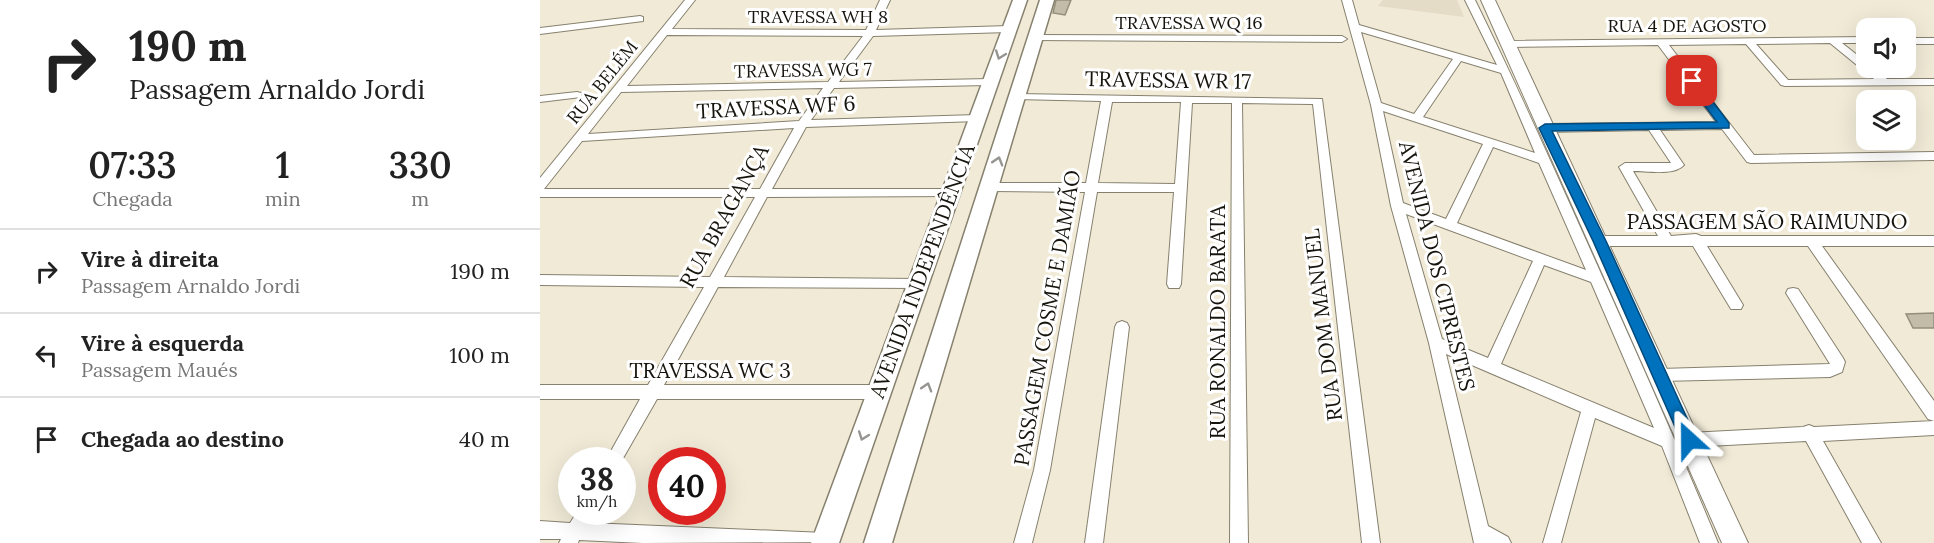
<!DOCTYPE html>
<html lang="pt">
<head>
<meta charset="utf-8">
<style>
  :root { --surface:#fff; --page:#f6f6f6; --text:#222; --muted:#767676; --line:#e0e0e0 }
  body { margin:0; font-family:Lora,serif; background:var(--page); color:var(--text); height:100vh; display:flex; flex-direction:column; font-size:22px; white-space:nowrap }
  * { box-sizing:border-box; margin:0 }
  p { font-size:20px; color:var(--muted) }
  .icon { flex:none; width:33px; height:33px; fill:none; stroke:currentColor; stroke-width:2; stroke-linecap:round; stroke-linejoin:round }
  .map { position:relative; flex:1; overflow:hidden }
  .panel { display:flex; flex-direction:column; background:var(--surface); width:540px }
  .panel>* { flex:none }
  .banner { background:#fff; color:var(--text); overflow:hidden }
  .fabs { position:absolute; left:1316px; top:18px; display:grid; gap:12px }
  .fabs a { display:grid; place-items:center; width:60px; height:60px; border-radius:12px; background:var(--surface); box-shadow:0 6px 24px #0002; font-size:30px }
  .speed { position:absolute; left:18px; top:447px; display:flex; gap:12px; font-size:30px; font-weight:700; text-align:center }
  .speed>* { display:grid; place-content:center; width:78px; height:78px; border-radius:50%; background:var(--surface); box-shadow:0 6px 24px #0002; line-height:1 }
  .speed small { font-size:15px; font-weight:400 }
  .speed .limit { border:9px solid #d22; background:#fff; color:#111 }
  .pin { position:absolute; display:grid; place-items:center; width:51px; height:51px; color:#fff; margin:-26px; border-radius:12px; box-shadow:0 3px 9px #0006 }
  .me { position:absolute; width:66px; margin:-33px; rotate:336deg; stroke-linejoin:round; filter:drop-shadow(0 0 4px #0008) }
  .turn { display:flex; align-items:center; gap:21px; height:126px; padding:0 30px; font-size:27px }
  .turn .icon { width:78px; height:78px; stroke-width:2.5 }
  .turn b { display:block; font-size:42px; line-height:51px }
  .eta { display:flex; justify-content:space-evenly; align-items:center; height:102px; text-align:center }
  .eta b { font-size:36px; font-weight:600; line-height:42px }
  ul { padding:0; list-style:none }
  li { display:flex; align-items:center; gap:18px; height:84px; padding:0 30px; border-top:2px solid var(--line) }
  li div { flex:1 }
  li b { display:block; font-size:22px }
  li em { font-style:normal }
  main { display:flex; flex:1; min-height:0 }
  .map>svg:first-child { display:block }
  .education { fill:#e5dcc7 }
  .building { fill:#c2bca9; stroke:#948e7c; stroke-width:1.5 }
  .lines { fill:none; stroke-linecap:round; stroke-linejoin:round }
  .street-casing { stroke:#86806e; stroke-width:2 }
  .secondary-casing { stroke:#86806e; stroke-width:2 }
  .primary-casing { stroke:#86806e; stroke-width:3 }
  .street { fill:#fff; fill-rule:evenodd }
  .secondary { fill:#fff; fill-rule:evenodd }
  .primary { fill:#fff; fill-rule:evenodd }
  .oneway { stroke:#969592 }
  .route { fill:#0071bc; stroke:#00497a; stroke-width:1.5 }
  .labels { text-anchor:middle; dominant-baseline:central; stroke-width:6; stroke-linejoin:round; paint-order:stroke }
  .far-street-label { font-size:18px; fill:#16140d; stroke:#fff }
  .street-label { font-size:21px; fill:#16140d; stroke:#fff }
</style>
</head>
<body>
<main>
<section class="panel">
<div class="banner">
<div class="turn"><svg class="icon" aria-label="right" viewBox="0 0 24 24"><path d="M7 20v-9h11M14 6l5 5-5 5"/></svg><div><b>190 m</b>Passagem Arnaldo Jordi</div></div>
</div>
<div class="eta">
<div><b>07:33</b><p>Chegada</p></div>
<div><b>1</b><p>min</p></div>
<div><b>330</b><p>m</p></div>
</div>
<ul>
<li><svg class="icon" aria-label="right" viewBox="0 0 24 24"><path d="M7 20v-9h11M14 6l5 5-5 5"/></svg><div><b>Vire à direita</b><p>Passagem Arnaldo Jordi</p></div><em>190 m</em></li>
<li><svg class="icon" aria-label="left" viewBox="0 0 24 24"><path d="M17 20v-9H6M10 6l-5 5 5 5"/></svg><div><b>Vire à esquerda</b><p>Passagem Maués</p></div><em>100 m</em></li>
<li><svg class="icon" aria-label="arrive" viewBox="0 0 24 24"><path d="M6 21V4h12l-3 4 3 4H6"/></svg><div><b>Chegada ao destino</b></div><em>40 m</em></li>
</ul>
</section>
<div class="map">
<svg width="1394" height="543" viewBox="0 0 1394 543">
  <rect width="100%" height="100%" fill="#f1ead7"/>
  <path class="education" d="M843,0H917L924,17L838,6Z"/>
  <g class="building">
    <path d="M516,0H531L525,15L513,13Z"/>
    <path d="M1394,313V328H1373L1366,314Z"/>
  </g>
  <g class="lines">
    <g class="street-casing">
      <g id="street">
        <path d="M145,0H155L132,29L326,30L340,0H350L336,30L469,26L474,29L469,32L333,36L299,82L450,79L455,82L450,85L294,88L271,120L437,115L443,118L437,121L266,127L232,189H411L417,193L415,196L227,197L184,277L377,279L382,280L384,284L382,288L178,287L124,385H340L345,387L348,392L345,397L340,399H117L82,460H66L100,399H0V385H108L164,287L0,285V275L170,277L215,197H0V178ZM127,35L323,36L288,82L87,86ZM283,88L259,121L48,134L81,92ZM254,128L220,189H4L42,141Z"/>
        <path d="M802,0H812L819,25L957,65L925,0H935C975,81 1012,164 1049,247C1093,345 1137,443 1178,543H1160L1122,446L1055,418L1021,543H1003L1041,412L906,354L948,526L968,537L971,543H934L889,343L851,206L831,105ZM821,32L913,59L874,114L841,103ZM921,61L961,73L995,153L883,117ZM843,111L943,144L906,219L863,203ZM953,147L999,163L1046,270L917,223ZM866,214L993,261L948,358L902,339ZM1004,265L1051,282L1114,428L961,364Z"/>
        <path d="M100,16L103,17V21L0,34V28Z"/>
        <path d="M496,35L802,36L807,39L802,42L493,40L491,38Z"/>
        <path d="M1326,37V43H1302L1326,62V68H1332L1347,79H1394V85L1245,86L1241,85L1206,44L1129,45L1214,155L1394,152V160L1211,163L1207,162L1182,129L1120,130L1144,165C1134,176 1107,171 1093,171L1131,236L1156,234L1161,236H1394V246H1282L1394,401V435L1283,441L1341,543H1322L1266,441L1149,447L1143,445L1141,440L1143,435L1149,433L1263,427L1269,425L1274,427L1394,421L1388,419L1268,246H1167L1203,305L1201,309H1191L1153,246H1059L1052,241L1059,236H1118L1079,167L1085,163H1131L1109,130L1005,132L999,128L1005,124L1176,122L1118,45L968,47L963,44L968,41ZM1290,43L1334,79L1248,80L1216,44Z"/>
        <rect x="1365" y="38" width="29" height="6"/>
        <path d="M37,92L41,93V97L0,102V96Z"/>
        <path d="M477,94L782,99L840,543H822L773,104L702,103L708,543H690L692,103H652L641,284L639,288H629L627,284L634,192H557L510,470L492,543H474L494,470L545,192L450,191L444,187L450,183H546L561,101L473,99V95ZM572,102H641L635,184L558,183Z"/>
        <path d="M1253,288L1258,289L1303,358L1305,362L1302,372L1290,377L1120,381L1115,380L1112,375L1115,370L1120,369L1290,364L1246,293L1248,289Z"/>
        <path d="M582,321L587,323L589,327L563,543H545L575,327L577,323Z"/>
        <path d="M37,512H54L49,523L285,533L291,536L294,542L103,543L39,540L38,543H19L21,539H0V521L30,523Z"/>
      </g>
    </g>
    <g class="secondary-casing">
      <path id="secondary" d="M941,0H955L1208,543H1182Z"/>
    </g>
    <g class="primary-casing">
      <g id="primary">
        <path d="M473,0H487L299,543H271Z"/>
        <path d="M500,0H514L352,543H324Z"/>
      </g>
    </g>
    <use href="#street" class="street"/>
    <use href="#secondary" class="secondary"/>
    <use href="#primary" class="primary"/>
  </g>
  <defs><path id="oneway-chevron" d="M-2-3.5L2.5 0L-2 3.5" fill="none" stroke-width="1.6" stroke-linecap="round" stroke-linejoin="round" transform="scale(1.5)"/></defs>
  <g class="oneway">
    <use href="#oneway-chevron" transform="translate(460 55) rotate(110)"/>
    <use href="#oneway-chevron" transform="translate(458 161) rotate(-73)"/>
    <use href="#oneway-chevron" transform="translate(387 387) rotate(-73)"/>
    <use href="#oneway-chevron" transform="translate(323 436) rotate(110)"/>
  </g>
  <path class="route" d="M1152,77L1155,78L1189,123V128L1012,131L1066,241L1157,440L1155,445L1149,447L1143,445L1053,241L999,128L1005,124L1177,122L1146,81Z"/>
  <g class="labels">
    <g class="far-street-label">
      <text x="278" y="16">TRAVESSA WH 8</text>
      <text x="649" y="22">TRAVESSA WQ 16</text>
      <text x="1147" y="25">RUA 4 DE AGOSTO</text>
      <text transform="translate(263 70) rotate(-1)">TRAVESSA WG 7</text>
      <text transform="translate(62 82) rotate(-51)">RUA BELÉM</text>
    </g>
    <g class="street-label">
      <text transform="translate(628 80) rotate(1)">TRAVESSA WR 17</text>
      <text transform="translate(236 107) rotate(-3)">TRAVESSA WF 6</text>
      <text transform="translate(184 216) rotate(-61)">RUA BRAGANÇA</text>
      <text x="1227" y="221">PASSAGEM SÃO RAIMUNDO</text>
      <text transform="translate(897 266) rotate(76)">AVENIDA DOS CIPRESTES</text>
      <text transform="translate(382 271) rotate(-70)">AVENIDA INDEPENDÊNCIA</text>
      <text transform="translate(507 318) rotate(-80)">PASSAGEM COSME E DAMIÃO</text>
      <text transform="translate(677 322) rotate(-90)">RUA RONALDO BARATA</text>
      <text transform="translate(783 325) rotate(-97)">RUA DOM MANUEL</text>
      <text x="170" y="370">TRAVESSA WC 3</text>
    </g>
  </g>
</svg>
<div class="fabs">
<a><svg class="icon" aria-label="sound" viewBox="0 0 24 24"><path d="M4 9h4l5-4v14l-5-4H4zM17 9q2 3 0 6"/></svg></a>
<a><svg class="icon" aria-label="layers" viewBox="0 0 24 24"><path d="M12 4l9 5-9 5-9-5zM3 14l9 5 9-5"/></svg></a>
</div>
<div class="speed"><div>38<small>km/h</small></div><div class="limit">40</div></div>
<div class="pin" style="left:1152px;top:81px;background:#d93025"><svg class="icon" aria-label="arrive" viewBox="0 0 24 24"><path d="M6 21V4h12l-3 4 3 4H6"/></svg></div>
<svg class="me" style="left:1149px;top:440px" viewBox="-20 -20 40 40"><path d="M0-17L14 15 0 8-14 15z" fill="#0071bc" stroke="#fff" stroke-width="4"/></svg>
</div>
</main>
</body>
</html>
